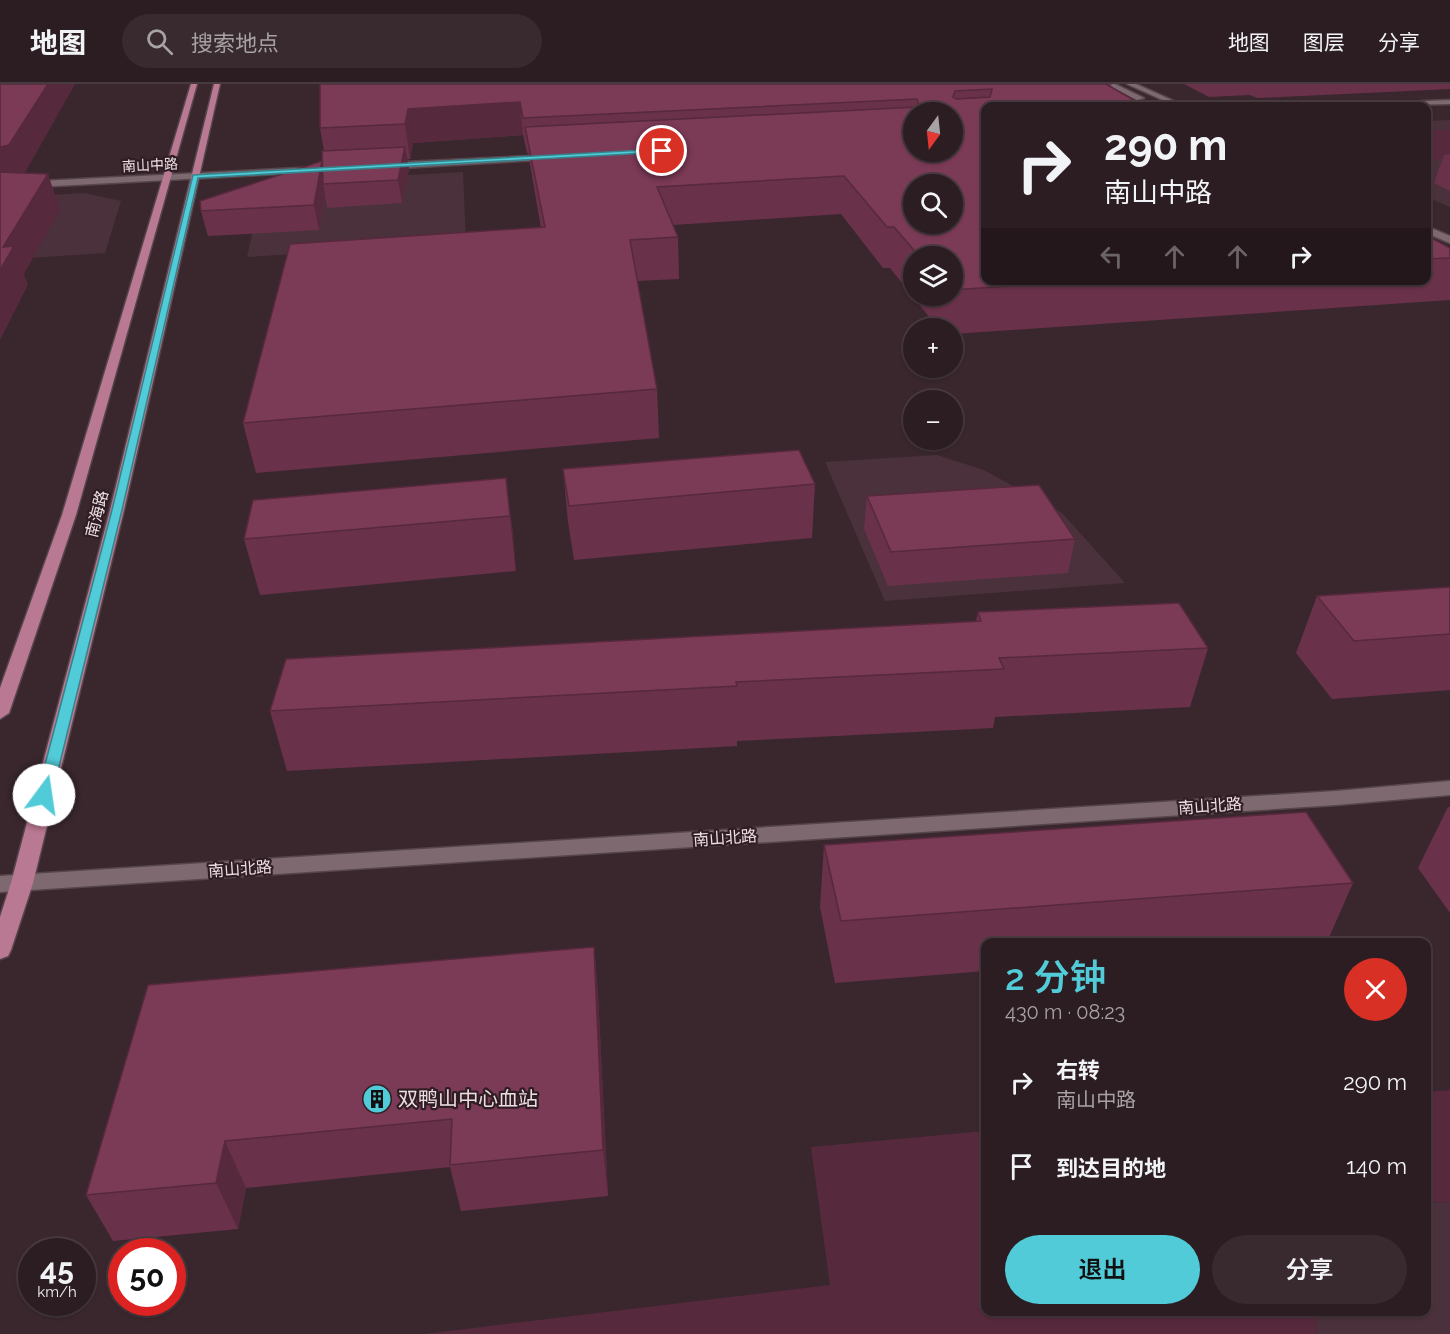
<!DOCTYPE html>
<html lang="zh">
<head>
<meta charset="utf-8">
<style>
  :root { --surface:#2c1d22; --page:#382a2f; --text:#f1f3f6; --muted:#a6a2a5; --line:#483b40; --accent:#52cbd8 }
  body { margin:0; font-family:Raleway,"Noto Sans SC",sans-serif; background:var(--page); color:var(--text); height:100vh; display:flex; flex-direction:column; font-size:22px; white-space:nowrap }
  * { box-sizing:border-box; margin:0 }
  p { font-size:20px; color:var(--muted) }
  .icon { flex:none; width:33px; height:33px; fill:none; stroke:currentColor; stroke-width:2; stroke-linecap:round; stroke-linejoin:round }
  .map { position:relative; flex:1; overflow:hidden }
  .side { position:absolute; left:981px; top:854px; width:450px; height:378px; display:flex; flex-direction:column; background:var(--surface); border-radius:12px; box-shadow:0 2px 4px #0004,0 0 0 2px var(--line) }
  .side>* { flex:none }
  .guide { position:absolute; left:981px; top:18px; width:450px; height:183px; border-radius:12px; box-shadow:0 2px 4px #0004,0 0 0 2px var(--line); background:#2c1d22; color:var(--text); overflow:hidden }
  .needle { width:39px; rotate:195deg }
  .buttons { position:absolute; left:903px; top:18px; display:grid; gap:12px }
  .buttons a { display:grid; place-items:center; width:60px; height:60px; border-radius:50%; background:var(--surface); box-shadow:0 2px 4px #0004,0 0 0 2px var(--line); font-size:30px }
  .speed { position:absolute; left:18px; top:1154px; display:flex; gap:12px; font-size:30px; font-weight:700; text-align:center }
  .speed>* { display:grid; place-content:center; width:78px; height:78px; border-radius:50%; background:var(--surface); box-shadow:0 2px 4px #0004,0 0 0 2px var(--line); line-height:1 }
  .speed small { font-size:15px; font-weight:400 }
  .speed .limit { border:9px solid #d22; background:#fff; color:#111 }
  .pin { position:absolute; display:grid; place-items:center; width:51px; height:51px; color:#fff; margin:-26px; border:3px solid #fff; border-radius:50%; box-shadow:0 2px 6px #0007 }
  .me { position:absolute; width:66px; margin:-33px; rotate:14deg; stroke-linejoin:round; filter:drop-shadow(0 0 4px #0008) }
  .turn { display:flex; align-items:center; gap:21px; height:126px; padding:0 24px; font-size:27px }
  .turn .icon { width:78px; height:78px; stroke-width:2.5 }
  .turn b { display:block; font-size:42px; line-height:51px }
  .lanes { display:flex; align-items:center; height:57px; padding:0 24px; background:#0003; justify-content:center; gap:30px; direction:ltr }
  .lanes .off { opacity:.35 }
  .round { display:grid; place-items:center; flex:none; width:63px; height:63px; border-radius:32px; background:var(--page) }
  .summary { display:flex; align-items:center; justify-content:space-between; height:102px; padding:0 24px }
  h1 { font-size:36px; font-weight:600; line-height:45px; color:var(--accent) }
  .button { display:flex; gap:12px; margin-top:auto; padding:12px 24px }
  .button a { flex:1; height:69px; border-radius:36px; background:var(--accent); color:#111; font-size:24px; font-weight:600; line-height:69px; text-align:center }
  .button a+a { background:var(--page); color:var(--text) }
  ul { padding:0; list-style:none }
  li { display:flex; align-items:center; gap:18px; height:84px; padding:0 24px }
  li div { flex:1 }
  li b { display:block; font-size:22px }
  li em { font-style:normal }
  header { display:flex; align-items:center; gap:36px; box-sizing:border-box; height:84px; padding:0 30px; background:var(--surface); border-bottom:2px solid var(--line) }
  header strong { font-size:28px }
  nav { display:flex; gap:33px; margin-inline-start:auto; font-size:21px }
  .search { width:420px; height:54px; background:var(--page); display:flex; align-items:center; gap:15px; box-sizing:border-box; padding:0 21px; border-radius:33px; color:var(--muted); font-size:22px }
  .map>svg:first-child { display:block }
  .built { fill:#4b313b }
  .green { fill:#57293d }
  .lines { fill:none; stroke-linecap:round; stroke-linejoin:round }
  .minor-casing { stroke:#56454b; stroke-width:3 }
  .major-casing { stroke:#56454b; stroke-width:3 }
  .minor { fill:#7f6971; fill-rule:evenodd }
  .major { fill:#ba7993; fill-rule:evenodd }
  .wall { fill:#6a324a; fill-rule:evenodd }
  .shaded-wall { fill:#56293c }
  .building { fill:#7b3a56; stroke:#56293c; stroke-width:1.5; fill-rule:evenodd }
  .route { fill:#52cbd8; stroke:#35848c; stroke-width:1.5 }
  .labels { text-anchor:middle; dominant-baseline:central; stroke-width:4.5; stroke-linejoin:round; paint-order:stroke }
  .far-street-label { font-size:14px; fill:#ebdee2; stroke:#301d24 }
  .street-label { font-size:16px; fill:#ebdee2; stroke:#301d24 }
  .near-poi-label { font-size:20px; fill:#ebdee2; stroke:#301d24; text-anchor:start }
</style>
</head>
<body>
<header>
<strong>地图</strong>
<div class="search"><svg class="icon" aria-label="search" viewBox="0 0 24 24"><circle cx="10" cy="10" r="6"/><path d="M15 15l6 6"/></svg>搜索地点</div>
<nav><a>地图</a><a>图层</a><a>分享</a></nav>
</header>
<div class="map">
<svg width="1450" height="1250" viewBox="0 0 1450 1250">
  <rect width="100%" height="100%" fill="#3a272e"/>
  <g class="built">
    <path d="M1450,36V123L1427,113V37Z"/>
    <path d="M463,88L466,159L247,173L263,99Z"/>
    <path d="M84,109L121,117L105,169L0,176V114Z"/>
    <path d="M937,371L984,386L1062,429L1125,499L885,517L825,378Z"/>
    <path d="M1427,1118L1450,1119V1250H1317L1314,1227H1426Z"/>
  </g>
  <g class="green">
    <path d="M1450,46V75L1432,76L1427,73V47Z"/>
    <path d="M1450,1006V1119L1427,1118V1008Z"/>
    <path d="M985,1047L986,1227H1314L1317,1250H424L830,1201L811,1063Z"/>
  </g>
  <g class="lines">
    <g class="minor-casing">
      <g id="minor">
        <path d="M1106,0H1115L1144,14L1137,16Z"/>
        <path d="M1127,0H1136L1185,22H1176Z"/>
        <path d="M1450,16V20L1354,22L1358,20Z"/>
        <path d="M552,71L555,75L385,85L381,82L385,79Z"/>
        <path d="M319,83L316,88L0,105V99Z"/>
        <path d="M1426,142L1450,152V159L1426,149Z"/>
        <path d="M1450,697V711L1336,721L0,808V792L1336,707Z"/>
      </g>
    </g>
    <g class="major-casing">
      <g id="major">
        <path d="M191,0H197L76,431L9,629L0,635V604L62,431Z"/>
        <path d="M214,0H220L124,426L33,799L11,866L8,872L0,875V833L11,799L110,426Z"/>
      </g>
    </g>
    <use href="#minor" class="minor"/>
    <use href="#major" class="major"/>
  </g>
  <g class="wall">
    <path d="M320,0H1112L986,196H1426V151L1450,164V216L952,250V244H938L890,184H883L841,130L673,141L678,153L679,195L637,197L657,305L659,354L256,389L243,339L541,144L528,69H527L523,51L413,59L410,75H407L409,85L402,119L327,124L325,111L319,146L208,152L201,127L322,77L324,67L320,44ZM914,172H952V212H914Z"/>
    <path d="M1184,0H1450V5L1257,14L1250,11L1209,13Z"/>
    <path d="M1450,70V107L1434,99L1444,71Z"/>
    <path d="M563,385L815,400L812,454L574,476L568,438Z"/>
    <path d="M506,394L516,487L260,511L244,455Z"/>
    <path d="M867,412L1075,455L1068,489L888,502L864,445Z"/>
    <path d="M1450,503V606L1332,615L1296,569L1317,512Z"/>
    <path d="M978,528L1208,564L1190,623L995,633L993,644L737,657V662L287,687L270,627L976,537Z"/>
    <path d="M1448,723H1450V829L1418,784Z"/>
    <path d="M824,761L1353,799L1327,858H986V887L835,899L820,823Z"/>
    <path d="M594,863L598,910L608,1112L461,1127L450,1083L246,1104L238,1145L113,1157L86,1111Z"/>
  </g>
  <g class="shaded-wall">
    <path d="M48,0H75L21,96L0,110V63Z"/>
    <path d="M520,18L523,51L413,59L410,75L405,40L408,25Z"/>
    <path d="M405,63L409,85L402,119L398,96Z"/>
    <path d="M322,77L323,100L325,111L319,146L314,121Z"/>
    <path d="M48,90L60,126L24,190L28,201L0,256V186L3,163Z"/>
    <path d="M506,394L513,448L516,487L510,432Z"/>
    <path d="M594,863L598,910L608,1112L603,1066Z"/>
    <path d="M225,1057L246,1104L238,1145L216,1099Z"/>
  </g>
  <g class="building">
    <path d="M0,0H48L9,61L0,63Z"/>
    <path d="M320,0H1106L1144,22H986V196H1102L952,206V172H919L894,143H887L844,92L657,103L678,153L630,156L657,305L243,339L290,160L545,143L525,43L917,23L919,21L917,15L523,34L520,18L408,25L405,40L320,44ZM992,5L990,13L956,15L953,13L955,7ZM914,28H952V68H914ZM914,100H952V140H914Z"/>
    <path d="M405,63L398,96L323,100L322,67Z"/>
    <path d="M322,77L314,121L201,127L200,117Z"/>
    <path d="M0,88L48,90L3,163L14,162L0,186Z"/>
    <path d="M1426,151L1450,164V174L1426,175Z"/>
    <path d="M799,366L815,400L569,422L563,385Z"/>
    <path d="M506,394L510,432L244,455L253,416Z"/>
    <path d="M1039,401L1075,455L891,468L867,412Z"/>
    <path d="M1450,503V550L1354,557L1317,512Z"/>
    <path d="M1179,519L1208,564L999,574L1004,585L736,598L737,602L270,627L286,575L981,537L978,528Z"/>
    <path d="M1306,728L1353,799L841,837L824,761Z"/>
    <path d="M594,863L603,1066L450,1081L452,1035L225,1057L216,1099L86,1111L148,901Z"/>
  </g>
  <path class="route" d="M662,65L664,68L198,94L122,426L52,711L49,715H39L37,711L112,426L193,91Z"/>
  <defs>
    <g id="building-disc" transform="scale(1.5)"><circle r="9.5" fill="#52cbd8" stroke="#301d24"/><path d="M-4-6H4V6H1V3H-1V6H-4ZM-2.5-4.3h1.7v1.8h-1.7ZM.8-4.3h1.7v1.8H.8ZM-2.5-1h1.7V.8h-1.7ZM.8-1h1.7V.8H.8Z" fill="#111"/></g>
  </defs>
  <g fill-rule="evenodd">
    <use href="#building-disc" x="377" y="1015"/>
  </g>
  <g class="labels">
    <g class="far-street-label">
      <text transform="translate(150 81) rotate(-3)">南山中路</text>
    </g>
    <g class="street-label">
      <text transform="translate(97 430) rotate(-76)">南海路</text>
      <text transform="translate(1210 722) rotate(-4)">南山北路</text>
      <text transform="translate(725 754) rotate(-4)">南山北路</text>
      <text transform="translate(240 785) rotate(-4)">南山北路</text>
    </g>
    <g class="near-poi-label">
      <text x="398" y="1015">双鸭山中心血站</text>
    </g>
  </g>
</svg>
<div class="buttons">
<a><svg class="needle" viewBox="-14 -14 28 28"><path d="M0-13l5 13h-10z" fill="#e53935"/><path d="M0 13l5-13h-10z" fill="#a6a2a5"/></svg></a>
<a><svg class="icon" aria-label="search" viewBox="0 0 24 24"><circle cx="10" cy="10" r="6"/><path d="M15 15l6 6"/></svg></a>
<a><svg class="icon" aria-label="layers" viewBox="0 0 24 24"><path d="M12 4l9 5-9 5-9-5zM3 14l9 5 9-5"/></svg></a>
<a>+</a>
<a>−</a>
</div>
<div class="speed"><div>45<small>km/h</small></div><div class="limit">50</div></div>
<div class="pin" style="left:662px;top:67px;background:#d93025"><svg class="icon" aria-label="arrive" viewBox="0 0 24 24"><path d="M6 21V4h12l-3 4 3 4H6"/></svg></div>
<svg class="me" style="left:44px;top:711px" viewBox="-20 -20 40 40"><circle r="19" fill="#fff"/><path d="M0-13L10 11 0 6-10 11z" fill="#52cbd8"/></svg>
<div class="guide">
<div class="turn"><svg class="icon" aria-label="right" viewBox="0 0 24 24"><path d="M7 20v-9h11M14 6l5 5-5 5"/></svg><div><b>290 m</b>南山中路</div></div>
<div class="lanes"><svg class="icon off" aria-label="left" viewBox="0 0 24 24"><path d="M17 20v-9H6M10 6l-5 5 5 5"/></svg><svg class="icon off" aria-label="ahead" viewBox="0 0 24 24"><path d="M12 20V5M6 11l6-6 6 6"/></svg><svg class="icon off" aria-label="ahead" viewBox="0 0 24 24"><path d="M12 20V5M6 11l6-6 6 6"/></svg><svg class="icon" aria-label="right" viewBox="0 0 24 24"><path d="M7 20v-9h11M14 6l5 5-5 5"/></svg></div>
</div>
<section class="side">
<div class="summary"><div><h1>2 分钟</h1><p>430 m · 08:23</p></div><a class="round" style="background:#d93025;color:#fff"><svg class="icon" aria-label="close" viewBox="0 0 24 24"><path d="M6 6l12 12M18 6L6 18"/></svg></a></div>
<ul>
<li><svg class="icon" aria-label="right" viewBox="0 0 24 24"><path d="M7 20v-9h11M14 6l5 5-5 5"/></svg><div><b>右转</b><p>南山中路</p></div><em>290 m</em></li>
<li><svg class="icon" aria-label="arrive" viewBox="0 0 24 24"><path d="M6 21V4h12l-3 4 3 4H6"/></svg><div><b>到达目的地</b></div><em>140 m</em></li>
</ul>
<div class="button"><a>退出</a><a>分享</a></div>
</section>
</div>
</body>
</html>
